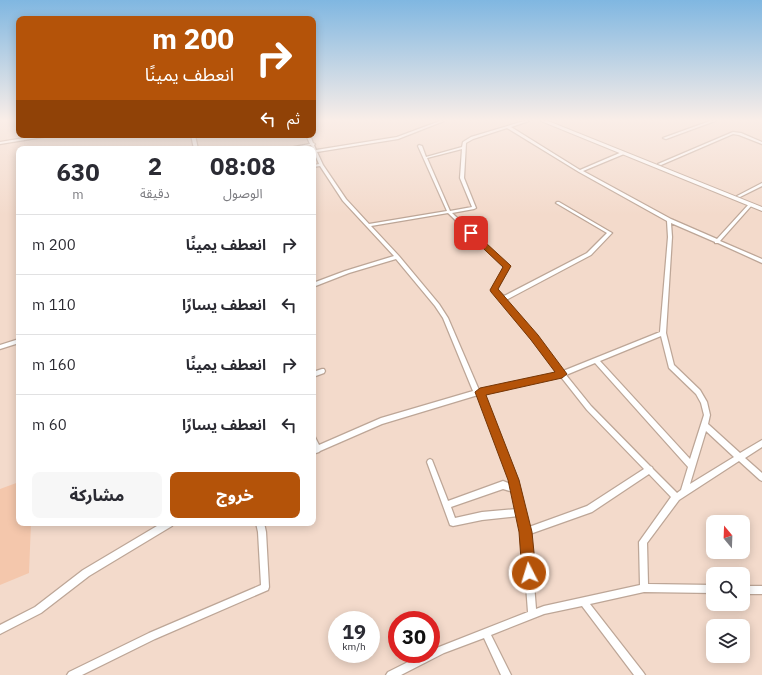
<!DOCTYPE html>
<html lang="ar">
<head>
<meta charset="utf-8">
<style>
  :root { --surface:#fff; --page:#f7f7f7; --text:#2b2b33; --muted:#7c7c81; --line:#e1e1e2; --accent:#b45309 }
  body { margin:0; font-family:"IBM Plex Sans","Noto Sans Arabic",sans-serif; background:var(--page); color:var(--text); direction:rtl; height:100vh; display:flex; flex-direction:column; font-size:15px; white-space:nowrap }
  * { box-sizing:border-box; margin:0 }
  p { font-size:13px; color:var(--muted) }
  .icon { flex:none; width:22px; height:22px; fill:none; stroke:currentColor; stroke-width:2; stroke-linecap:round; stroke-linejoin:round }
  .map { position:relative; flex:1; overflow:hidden; direction:ltr }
  .drawer { position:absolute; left:16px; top:146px; width:300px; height:380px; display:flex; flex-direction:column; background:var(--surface); border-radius:8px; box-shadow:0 2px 10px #0003; direction:rtl }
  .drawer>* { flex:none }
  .top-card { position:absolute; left:16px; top:16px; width:300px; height:122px; border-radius:8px; box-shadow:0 2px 10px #0003; direction:rtl; background:#b45309; color:#fff; overflow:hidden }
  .needle { width:26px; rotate:341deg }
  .buttons { position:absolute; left:706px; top:515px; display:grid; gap:8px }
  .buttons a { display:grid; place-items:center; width:44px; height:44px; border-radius:8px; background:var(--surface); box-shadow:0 2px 10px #0003; font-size:20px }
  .speed { position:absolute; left:328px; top:611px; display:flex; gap:8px; font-size:20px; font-weight:700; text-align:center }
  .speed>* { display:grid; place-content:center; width:52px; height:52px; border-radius:50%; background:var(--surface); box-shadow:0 2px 10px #0003; line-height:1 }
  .speed small { font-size:10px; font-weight:400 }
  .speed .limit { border:6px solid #d22; background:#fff; color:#111 }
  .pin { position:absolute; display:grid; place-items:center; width:34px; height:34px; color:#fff; margin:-17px; border-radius:8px; box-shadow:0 2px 6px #0006 }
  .me { position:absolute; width:44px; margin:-22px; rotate:355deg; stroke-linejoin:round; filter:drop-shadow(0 0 3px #0008) }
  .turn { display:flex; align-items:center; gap:14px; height:84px; padding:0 16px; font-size:18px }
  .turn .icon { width:52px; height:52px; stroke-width:2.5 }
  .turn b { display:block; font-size:28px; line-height:34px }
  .then { display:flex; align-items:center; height:38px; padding:0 16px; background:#0003; gap:8px; font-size:15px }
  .eta { display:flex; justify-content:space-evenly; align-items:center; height:68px; text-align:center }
  .eta b { font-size:24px; font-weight:800; line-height:28px }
  .button { display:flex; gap:8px; margin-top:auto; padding:8px 16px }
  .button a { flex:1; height:46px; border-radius:8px; background:var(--accent); color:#fff; font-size:16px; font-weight:800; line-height:46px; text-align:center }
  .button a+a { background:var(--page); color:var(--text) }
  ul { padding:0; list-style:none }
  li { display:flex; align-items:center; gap:12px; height:60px; padding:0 16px; border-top:1px solid var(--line) }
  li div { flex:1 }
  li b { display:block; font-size:15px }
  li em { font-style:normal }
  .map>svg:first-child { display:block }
  .green { fill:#f4c7ac }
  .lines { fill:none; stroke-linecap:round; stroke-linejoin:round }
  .minor-casing { stroke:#bda697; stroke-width:2.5 }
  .trunk-casing { stroke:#bda697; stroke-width:2 }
  .minor { fill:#fff; fill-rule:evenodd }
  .trunk { fill:#fff; fill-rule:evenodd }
  .route { fill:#b45309; stroke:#753606 }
</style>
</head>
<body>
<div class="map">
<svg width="762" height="675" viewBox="0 0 762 675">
  <rect width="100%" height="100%" fill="#f3dacb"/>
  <path class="green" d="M19,482V523H31L29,573L0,585V489Z"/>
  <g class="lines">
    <g class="minor-casing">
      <g id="minor">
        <path d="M440,121H444L398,139L317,152L323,165L346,199L369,224L447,211L418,146L419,145L422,146L426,157L462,147L463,142L471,137L524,121H529L511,127L580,170L622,152H624V154L583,171L671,219L717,239L749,204H751L752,205L720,241L762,259V263L718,243H715V242L671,223L672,237L666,333L674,365L700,390L707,402L710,415L708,424L740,453L762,440V447L745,458L762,473V481L760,480L739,461L679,500L647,543L648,584L713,585V593L644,592L590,604L643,672L645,675H634L582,606L544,614L491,635L511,675H501L484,638L444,653L401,675H386L388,672L424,654H431V651L439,647L528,612L522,532L519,516L482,520L453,526L450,525L427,462L428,460L430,459L432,460L448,501L503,481L511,484L478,395L382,424L320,451L319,452L313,454V436L315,437L319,445L381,418L473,391L443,318L435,306L396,259L349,273L313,287V283L345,271L394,256L343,201L320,166L313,167V165L319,164L311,145L291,149H283L310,144L306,135H310L313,143L315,144L314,145L316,150L397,137ZM507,128L579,172L667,221L668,237L660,332L563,371L506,300L591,255L612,233L559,202H557L556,203L607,233L587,253L504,296L497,290L509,267L452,213L474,209L476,208L464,178L466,143L473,139ZM462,149L460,178L472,207L450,211L427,158ZM448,213L504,267L492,290L501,300L558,373L479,390L448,318L439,304L399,256L371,226ZM661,336L669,368L696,394L701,403L704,415L690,459L600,361ZM595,363L688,467L681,490L677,493L653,469L652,467L650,466L591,406L566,375ZM561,377L587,410L644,469L587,506L529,527L518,480L484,394ZM706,431L734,457L690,484ZM649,474L671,497L639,542L640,585L544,606L536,609L530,534L592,512ZM503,489L513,492L517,509L482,512L455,518L451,507Z"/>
        <path d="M710,121H715L666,139L663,138Z"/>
        <path d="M733,132L741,133L762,142V144L739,135L733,134L661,165L658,164Z"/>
        <path d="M43,135H51L49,136L0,144V142Z"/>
        <path d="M191,135H195L198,149H194Z"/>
        <path d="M762,183V186L740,197L737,196Z"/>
        <path d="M19,339V343L0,349V345Z"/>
        <path d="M322,369H324L325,371L324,373L313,377V372Z"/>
        <path d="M162,523H173L172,526L89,576L41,613L0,634V625L35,607L83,570Z"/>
        <path d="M256,523H264L266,532L269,587L268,590L155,639L82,675H67L69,672L149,633L261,585L258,532Z"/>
        <rect x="743" y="586" width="19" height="8"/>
      </g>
    </g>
    <g class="trunk-casing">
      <path id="trunk" d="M541,121H548L762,207V211Z"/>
    </g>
    <use href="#minor" class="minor"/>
    <use href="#trunk" class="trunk"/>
  </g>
  <linearGradient id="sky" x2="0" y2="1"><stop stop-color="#80b7e1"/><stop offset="0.56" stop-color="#faeee8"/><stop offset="1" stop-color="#faeee8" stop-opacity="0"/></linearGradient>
  <rect width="762" height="215" fill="url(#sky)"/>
  <path class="route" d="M469,232H474L510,265L511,266L498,289L538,335L567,374L562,378L486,395L519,480L532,532L536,573L534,578L529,580L524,578L522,573L519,532L508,480L475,392L480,388L555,372L531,340L491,292L490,290L503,267L469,235Z"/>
</svg>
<div class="buttons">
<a><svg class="needle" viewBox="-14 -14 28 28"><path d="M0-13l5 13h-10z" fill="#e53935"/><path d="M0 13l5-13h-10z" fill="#7c7c81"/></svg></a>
<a><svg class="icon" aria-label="search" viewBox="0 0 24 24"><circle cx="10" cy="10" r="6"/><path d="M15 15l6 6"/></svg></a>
<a><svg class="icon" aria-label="layers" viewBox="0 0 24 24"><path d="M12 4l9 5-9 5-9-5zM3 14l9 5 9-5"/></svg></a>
</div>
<div class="speed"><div>19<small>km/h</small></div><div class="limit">30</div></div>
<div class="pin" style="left:471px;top:233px;background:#d93025"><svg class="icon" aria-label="arrive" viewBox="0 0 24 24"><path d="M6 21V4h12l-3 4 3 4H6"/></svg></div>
<svg class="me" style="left:529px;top:573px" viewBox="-20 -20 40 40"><circle r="17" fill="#b45309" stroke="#fff" stroke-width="3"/><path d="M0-11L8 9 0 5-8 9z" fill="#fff"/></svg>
<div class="top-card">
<div class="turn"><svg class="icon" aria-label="right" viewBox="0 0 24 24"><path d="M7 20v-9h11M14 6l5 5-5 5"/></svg><div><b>200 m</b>انعطف يمينًا</div></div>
<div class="then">ثم<svg class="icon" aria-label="left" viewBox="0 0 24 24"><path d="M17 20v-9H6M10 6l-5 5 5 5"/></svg></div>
</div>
<section class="drawer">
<div class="eta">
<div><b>08:08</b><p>الوصول</p></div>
<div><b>2</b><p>دقيقة</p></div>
<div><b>630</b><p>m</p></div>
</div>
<ul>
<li><svg class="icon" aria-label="right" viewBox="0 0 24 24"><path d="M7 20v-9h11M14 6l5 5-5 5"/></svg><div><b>انعطف يمينًا</b></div><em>200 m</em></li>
<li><svg class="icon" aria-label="left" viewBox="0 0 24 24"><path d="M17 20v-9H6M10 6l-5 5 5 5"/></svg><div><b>انعطف يسارًا</b></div><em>110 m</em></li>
<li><svg class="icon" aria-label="right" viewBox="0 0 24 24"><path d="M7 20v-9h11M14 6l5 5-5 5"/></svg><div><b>انعطف يمينًا</b></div><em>160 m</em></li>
<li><svg class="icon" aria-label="left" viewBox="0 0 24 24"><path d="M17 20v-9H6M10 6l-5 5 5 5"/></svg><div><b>انعطف يسارًا</b></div><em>60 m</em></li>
</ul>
<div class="button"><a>خروج</a><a>مشاركة</a></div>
</section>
</div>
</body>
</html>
